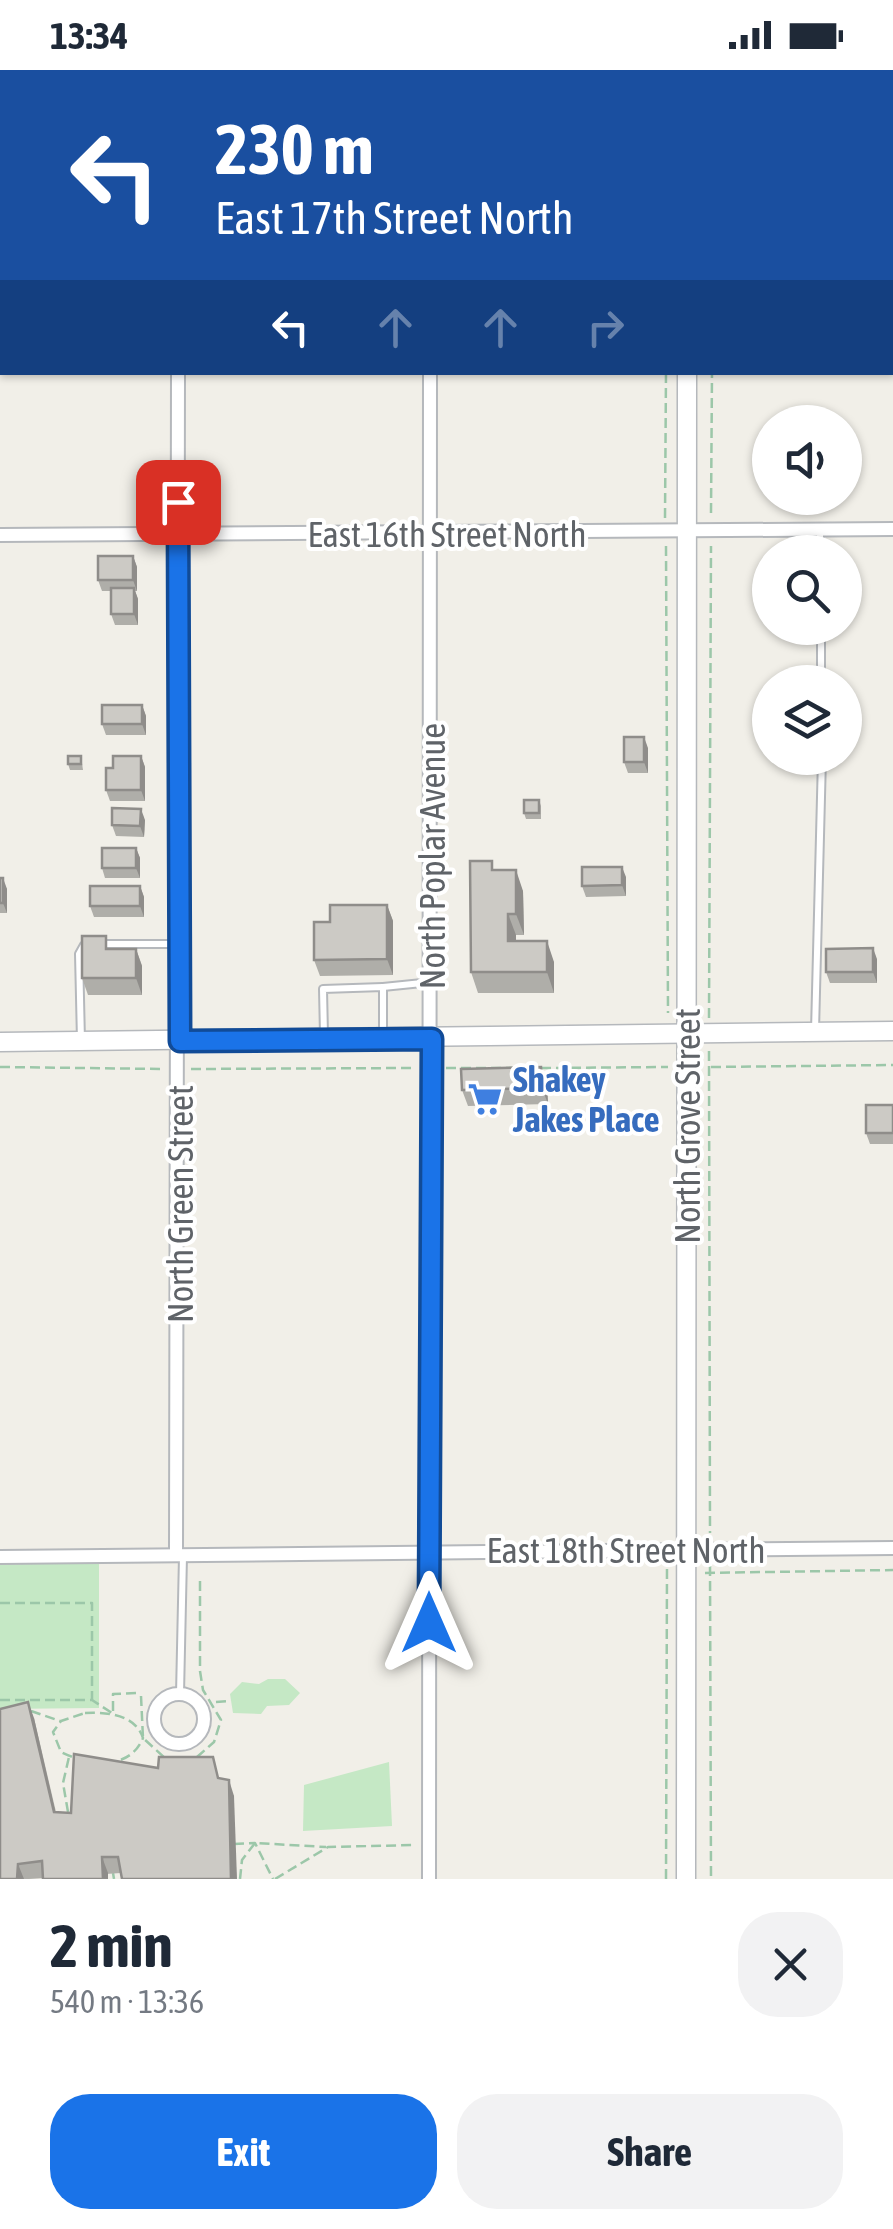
<!DOCTYPE html>
<html lang="en">
<head>
<meta charset="utf-8">
<style>
  :root { --surface:#fff; --page:#f2f2f3; --text:#1f2937; --muted:#747a83; --accent:#1a73e8 }
  body { margin:0; font-family:"Asap Condensed",sans-serif; background:var(--page); color:var(--text); height:100vh; display:flex; flex-direction:column; font-size:38px; white-space:nowrap }
  * { box-sizing:border-box; margin:0 }
  p { font-size:32px; color:var(--muted) }
  .icon { flex:none; width:55px; height:55px; fill:none; stroke:currentColor; stroke-width:2; stroke-linecap:round; stroke-linejoin:round }
  .map { position:relative; height:1809px; overflow:hidden }
  .sheet { display:flex; flex-direction:column; background:var(--surface); flex:1 }
  .sheet>* { flex:none }
  .guide { position:absolute; left:0px; top:0px; width:895px; height:305px; box-shadow:0 2px 8px #0004; background:#1a4fa0; color:#fff; overflow:hidden }
  .tools { position:absolute; left:752px; top:335px; display:grid; gap:20px }
  .tools a { display:grid; place-items:center; width:110px; height:110px; border-radius:50%; background:var(--surface); box-shadow:0 2px 8px #0004; font-size:50px }
  .pin { position:absolute; display:grid; place-items:center; width:85px; height:85px; color:#fff; margin:-42px; border-radius:20px; box-shadow:0 5px 15px #0006 }
  .me { position:absolute; width:110px; margin:-55px; rotate:0deg; stroke-linejoin:round; filter:drop-shadow(0 0 8px #0008) }
  .turn { display:flex; align-items:center; gap:35px; height:210px; padding:0 50px; font-size:45px }
  .turn .icon { width:130px; height:130px; stroke-width:2.5 }
  .turn b { display:block; font-size:70px; line-height:85px }
  .lanes { display:flex; align-items:center; height:95px; padding:0 50px; background:#0003; justify-content:center; gap:50px; direction:ltr }
  .lanes .off { opacity:.35 }
  .round { display:grid; place-items:center; flex:none; width:105px; height:105px; border-radius:40px; background:var(--page) }
  .headline { display:flex; align-items:center; justify-content:space-between; height:170px; padding:0 50px }
  h1 { font-size:60px; font-weight:700; line-height:75px }
  .primary-button { display:flex; gap:20px; margin-top:auto; padding:20px 50px }
  .primary-button a { flex:1; height:115px; border-radius:40px; background:var(--accent); color:#fff; font-size:40px; font-weight:700; line-height:115px; text-align:center }
  .primary-button a+a { background:var(--page); color:var(--text) }
  .status { display:flex; justify-content:space-between; align-items:center; height:70px; padding:0 50px; background:var(--surface); direction:ltr }
  .status svg { height:28px; fill:currentColor }
  .map>svg:first-child { display:block }
  .green { fill:#c5e8c5 }
  .lines { fill:none; stroke-linecap:round; stroke-linejoin:round }
  .service-casing { stroke:#b5b8bc; stroke-width:10 }
  .minor-casing { stroke:#b5b8bc; stroke-width:16 }
  .tertiary-casing { stroke:#b5b8bc; stroke-width:21 }
  .path { stroke:#9cc7a9; stroke-width:2.5; stroke-dasharray:10 5; stroke-linecap:butt }
  .service { stroke:#fff; stroke-width:6 }
  .minor { stroke:#fff; stroke-width:12 }
  .tertiary { stroke:#fff; stroke-width:18 }
  .wall { fill:#afaea9 }
  .shaded-wall { fill:#8f8d8a }
  .building { fill:#cccac5; stroke:#8f8d8a; stroke-width:2.5 }
  .route-casing { stroke:#114b97; stroke-width:25 }
  .route { stroke:#1a73e8; stroke-width:18 }
  .labels { text-anchor:middle; dominant-baseline:central; stroke-width:8; stroke-linejoin:round; paint-order:stroke }
  .street-label { font-size:35px; fill:#5f6368; stroke:#fff }
  .shop-label { font-size:35px; font-weight:bold; fill:#366cbe; stroke:#fff; text-anchor:start }
</style>
</head>
<body>
<div class="status"><b>13:34</b><svg viewBox="0 0 49 12"><path d="M0 12V9h3v3zM5 12V6h3v6zM10 12V3h3v9zM15 12V0h3v12zM26 1h20v11H26zM47 4h2v5h-2z"/></svg></div>
<div class="map">
<svg width="893" height="1809" viewBox="0 0 893 1809">
  <rect width="100%" height="100%" fill="#f1efe8"/>
  <g class="green">
    <path d="M99,1486V1638L0,1639V1487Z"/>
    <path d="M268,1609H285L300,1623L289,1635L267,1636L261,1644L233,1643L230,1624L242,1612L259,1614Z"/>
    <path d="M389,1692L392,1756L303,1761L304,1715Z"/>
  </g>
  <g class="lines">
    <g class="service-casing">
      <g id="service">
        <path d="M820,461V482"/>
        <path d="M821,558V612"/>
        <path d="M101,874H179"/>
        <path d="M383,917L432,912"/>
        <path d="M815,961L822,688"/>
        <path d="M324,965L323,919L383,917V963"/>
        <path d="M81,971L79,884L84,875"/>
        <path d="M180,1624L183,1486"/>
      </g>
    </g>
    <g class="minor-casing">
      <g id="minor">
        <path d="M178,0V2"/>
        <path d="M436,2V0"/>
        <path d="M0,465L893,459"/>
        <path d="M176,1485L178,302"/>
        <path d="M0,1487L893,1478"/>
        <circle cx="179" cy="1649" r="25"/>
        <path d="M429,1809L430,302"/>
      </g>
    </g>
    <g class="tertiary-casing">
      <g id="tertiary">
        <path d="M685,0V2"/>
        <path d="M0,972L893,961"/>
        <path d="M686,1809L687,302"/>
      </g>
    </g>
    <g class="path">
      <path d="M711,0V2"/>
      <path d="M711,443L712,302"/>
      <path d="M665,448L666,302"/>
      <path d="M666,476L668,943"/>
      <path d="M709,948L711,476"/>
      <path d="M709,981L710,1463"/>
      <path d="M0,997L163,999"/>
      <path d="M711,997L893,995"/>
      <path d="M446,998H518"/>
      <path d="M541,998L668,997"/>
      <path d="M191,999L413,998"/>
      <path d="M710,1496L711,1809"/>
      <path d="M705,1503L893,1500"/>
      <path d="M0,1533H92V1630"/>
      <path d="M141,1626L143,1668L165,1688"/>
      <path d="M0,1630H92L112,1643"/>
      <path d="M216,1632L231,1631"/>
      <path d="M31,1641L60,1651"/>
      <path d="M113,1641V1624L139,1623"/>
      <path d="M85,1643C107,1642 135,1644 143,1668C129,1702 87,1695 61,1682L53,1662L61,1651Z"/>
      <path d="M197,1687L214,1672L221,1650L203,1620L200,1601V1508"/>
      <path d="M68,1742L63,1713L69,1687"/>
      <path d="M234,1774L255,1773L273,1809"/>
      <path d="M113,1803L114,1809"/>
      <path d="M240,1809L242,1790L255,1773L326,1777"/>
      <path d="M275,1809L328,1777L415,1775"/>
      <path d="M666,1809L667,1496"/>
    </g>
    <use href="#service" class="service"/>
    <use href="#minor" class="minor"/>
    <use href="#tertiary" class="tertiary"/>
  </g>
  <g class="wall">
    <path d="M133,486L137,497V521H135L138,529V555H115L111,544V521H102L98,510Z"/>
    <path d="M142,635L146,646V665H106L102,654Z"/>
    <path d="M648,678V703H628L624,692Z"/>
    <path d="M81,686L83,700H70L68,694Z"/>
    <path d="M141,686L145,697V731H110L106,720L113,698Z"/>
    <path d="M539,730L541,736V749H526L524,743Z"/>
    <path d="M145,750L144,767L116,766L112,755Z"/>
    <path d="M136,778L140,788V808H105L102,798Z"/>
    <path d="M496,800L523,821L524,865H516V871L554,892V923H478L471,902Z"/>
    <path d="M626,807V826L586,827L582,816Z"/>
    <path d="M0,808L7,819V843H0Z"/>
    <path d="M140,816L144,827V847H94L90,836Z"/>
    <path d="M387,835L393,851V905L320,906L314,890L330,852Z"/>
    <path d="M111,879H136L142,896V925H88L82,908Z"/>
    <path d="M877,889V913H830L826,902Z"/>
    <path d="M541,997L547,1014L548,1034L468,1036L462,1020Z"/>
    <path d="M893,1035V1074H870L866,1063Z"/>
    <path d="M34,1648L56,1742L71,1743L220,1709L234,1726L121,1803L29,1809H0Z"/>
  </g>
  <g class="shaded-wall">
    <path d="M133,486L137,497V521L133,510Z"/>
    <path d="M134,518L138,529V555L134,544Z"/>
    <path d="M142,635L146,646V665L142,654Z"/>
    <path d="M644,667L648,678V703L644,692Z"/>
    <path d="M141,686L145,697V731L141,720Z"/>
    <path d="M141,739L145,750L144,767L140,756Z"/>
    <path d="M136,778L140,788V808L136,798Z"/>
    <path d="M622,797L626,807V826L622,815Z"/>
    <path d="M516,800L523,821L524,865L516,844Z"/>
    <path d="M3,808L7,819V843L3,833Z"/>
    <path d="M140,816L144,827V847L140,836Z"/>
    <path d="M387,835L393,851V905L387,889Z"/>
    <path d="M508,844L516,865V892L508,871Z"/>
    <path d="M547,871L554,892V923L547,902Z"/>
    <path d="M873,878L877,889V913L873,902Z"/>
    <path d="M136,879L142,896V925L136,908Z"/>
    <path d="M541,997L547,1014L548,1034L542,1018Z"/>
    <path d="M28,1632L34,1648L59,1758L54,1742Z"/>
    <path d="M229,1710L234,1726L237,1809H231Z"/>
    <path d="M102,1787L108,1803V1809H103Z"/>
    <path d="M18,1794L24,1809H17Z"/>
  </g>
  <g class="building">
    <rect x="98" y="486" width="35" height="24"/>
    <rect x="111" y="518" width="23" height="26"/>
    <rect x="102" y="635" width="40" height="19"/>
    <rect x="624" y="667" width="20" height="25"/>
    <rect x="68" y="686" width="13" height="8"/>
    <path d="M113,686H141V720H106V698H113Z"/>
    <rect x="524" y="730" width="15" height="13"/>
    <path d="M112,738L141,739L140,756L112,755Z"/>
    <rect x="102" y="778" width="34" height="20"/>
    <path d="M470,791H492V800H516V844H508V871H547V902H471Z"/>
    <path d="M582,797H622V815L582,816Z"/>
    <rect x="0" y="808" width="3" height="25"/>
    <rect x="90" y="816" width="50" height="20"/>
    <path d="M330,835H387V889L314,890V852H330Z"/>
    <path d="M82,866H106V879H136V908H82Z"/>
    <path d="M873,878V902H826V879Z"/>
    <path d="M541,997L542,1018L462,1020L461,999Z"/>
    <rect x="866" y="1035" width="27" height="28"/>
    <path d="M28,1632L54,1742L71,1743L74,1684L158,1698L159,1687H213L218,1708L229,1710L231,1809H122L118,1787H102L103,1809H43L42,1791L18,1794L17,1809H0V1639Z"/>
  </g>
  <g class="lines">
    <g class="route-casing">
      <path id="route" d="M178,432L180,971L432,969L429,1553"/>
    </g>
    <use href="#route" class="route"/>
  </g>
  <defs>
    <g id="supermarket-bare" transform="scale(2.7)"><path d="M-6-5.5h2.5l.6 2H6L4.5 2H-2.5L-4.4-4H-6ZM-1.5 3.2a1.3 1.3 0 1 0 .1 0ZM3 3.2a1.3 1.3 0 1 0 .1 0Z" fill="#3f7fe0" stroke="#fff" stroke-width="2.5" paint-order="stroke"/></g>
  </defs>
  <g fill-rule="evenodd">
    <use href="#supermarket-bare" x="485" y="1029"/>
  </g>
  <g class="labels">
    <g class="street-label">
      <text x="447" y="464">East 16th Street North</text>
      <text transform="translate(432 786) rotate(-90)">North Poplar Avenue</text>
      <text transform="translate(687 1056) rotate(-90)">North Grove Street</text>
      <text transform="translate(180 1134) rotate(-90)">North Green Street</text>
      <text x="626" y="1480">East 18th Street North</text>
    </g>
    <g class="shop-label">
      <text x="513" y="1009">Shakey<tspan x="513" dy="40">Jakes Place</tspan></text>
    </g>
  </g>
</svg>
<div class="tools">
<a><svg class="icon" aria-label="sound" viewBox="0 0 24 24"><path d="M4 9h4l5-4v14l-5-4H4zM17 9q2 3 0 6"/></svg></a>
<a><svg class="icon" aria-label="search" viewBox="0 0 24 24"><circle cx="10" cy="10" r="6"/><path d="M15 15l6 6"/></svg></a>
<a><svg class="icon" aria-label="layers" viewBox="0 0 24 24"><path d="M12 4l9 5-9 5-9-5zM3 14l9 5 9-5"/></svg></a>
</div>
<div class="pin" style="left:178px;top:432px;background:#d93025"><svg class="icon" aria-label="arrive" viewBox="0 0 24 24"><path d="M6 21V4h12l-3 4 3 4H6"/></svg></div>
<svg class="me" style="left:429px;top:1553px" viewBox="-20 -20 40 40"><path d="M0-17L14 15 0 8-14 15z" fill="#1a73e8" stroke="#fff" stroke-width="4"/></svg>
<div class="guide">
<div class="turn"><svg class="icon" aria-label="left" viewBox="0 0 24 24"><path d="M17 20v-9H6M10 6l-5 5 5 5"/></svg><div><b>230 m</b>East 17th Street North</div></div>
<div class="lanes"><svg class="icon" aria-label="left" viewBox="0 0 24 24"><path d="M17 20v-9H6M10 6l-5 5 5 5"/></svg><svg class="icon off" aria-label="ahead" viewBox="0 0 24 24"><path d="M12 20V5M6 11l6-6 6 6"/></svg><svg class="icon off" aria-label="ahead" viewBox="0 0 24 24"><path d="M12 20V5M6 11l6-6 6 6"/></svg><svg class="icon off" aria-label="right" viewBox="0 0 24 24"><path d="M7 20v-9h11M14 6l5 5-5 5"/></svg></div>
</div>
</div>
<section class="sheet">
<div class="headline"><div><h1>2 min</h1><p>540 m · 13:36</p></div><a class="round"><svg class="icon" aria-label="close" viewBox="0 0 24 24"><path d="M6 6l12 12M18 6L6 18"/></svg></a></div>
<div class="primary-button"><a>Exit</a><a>Share</a></div>
</section>
</body>
</html>
